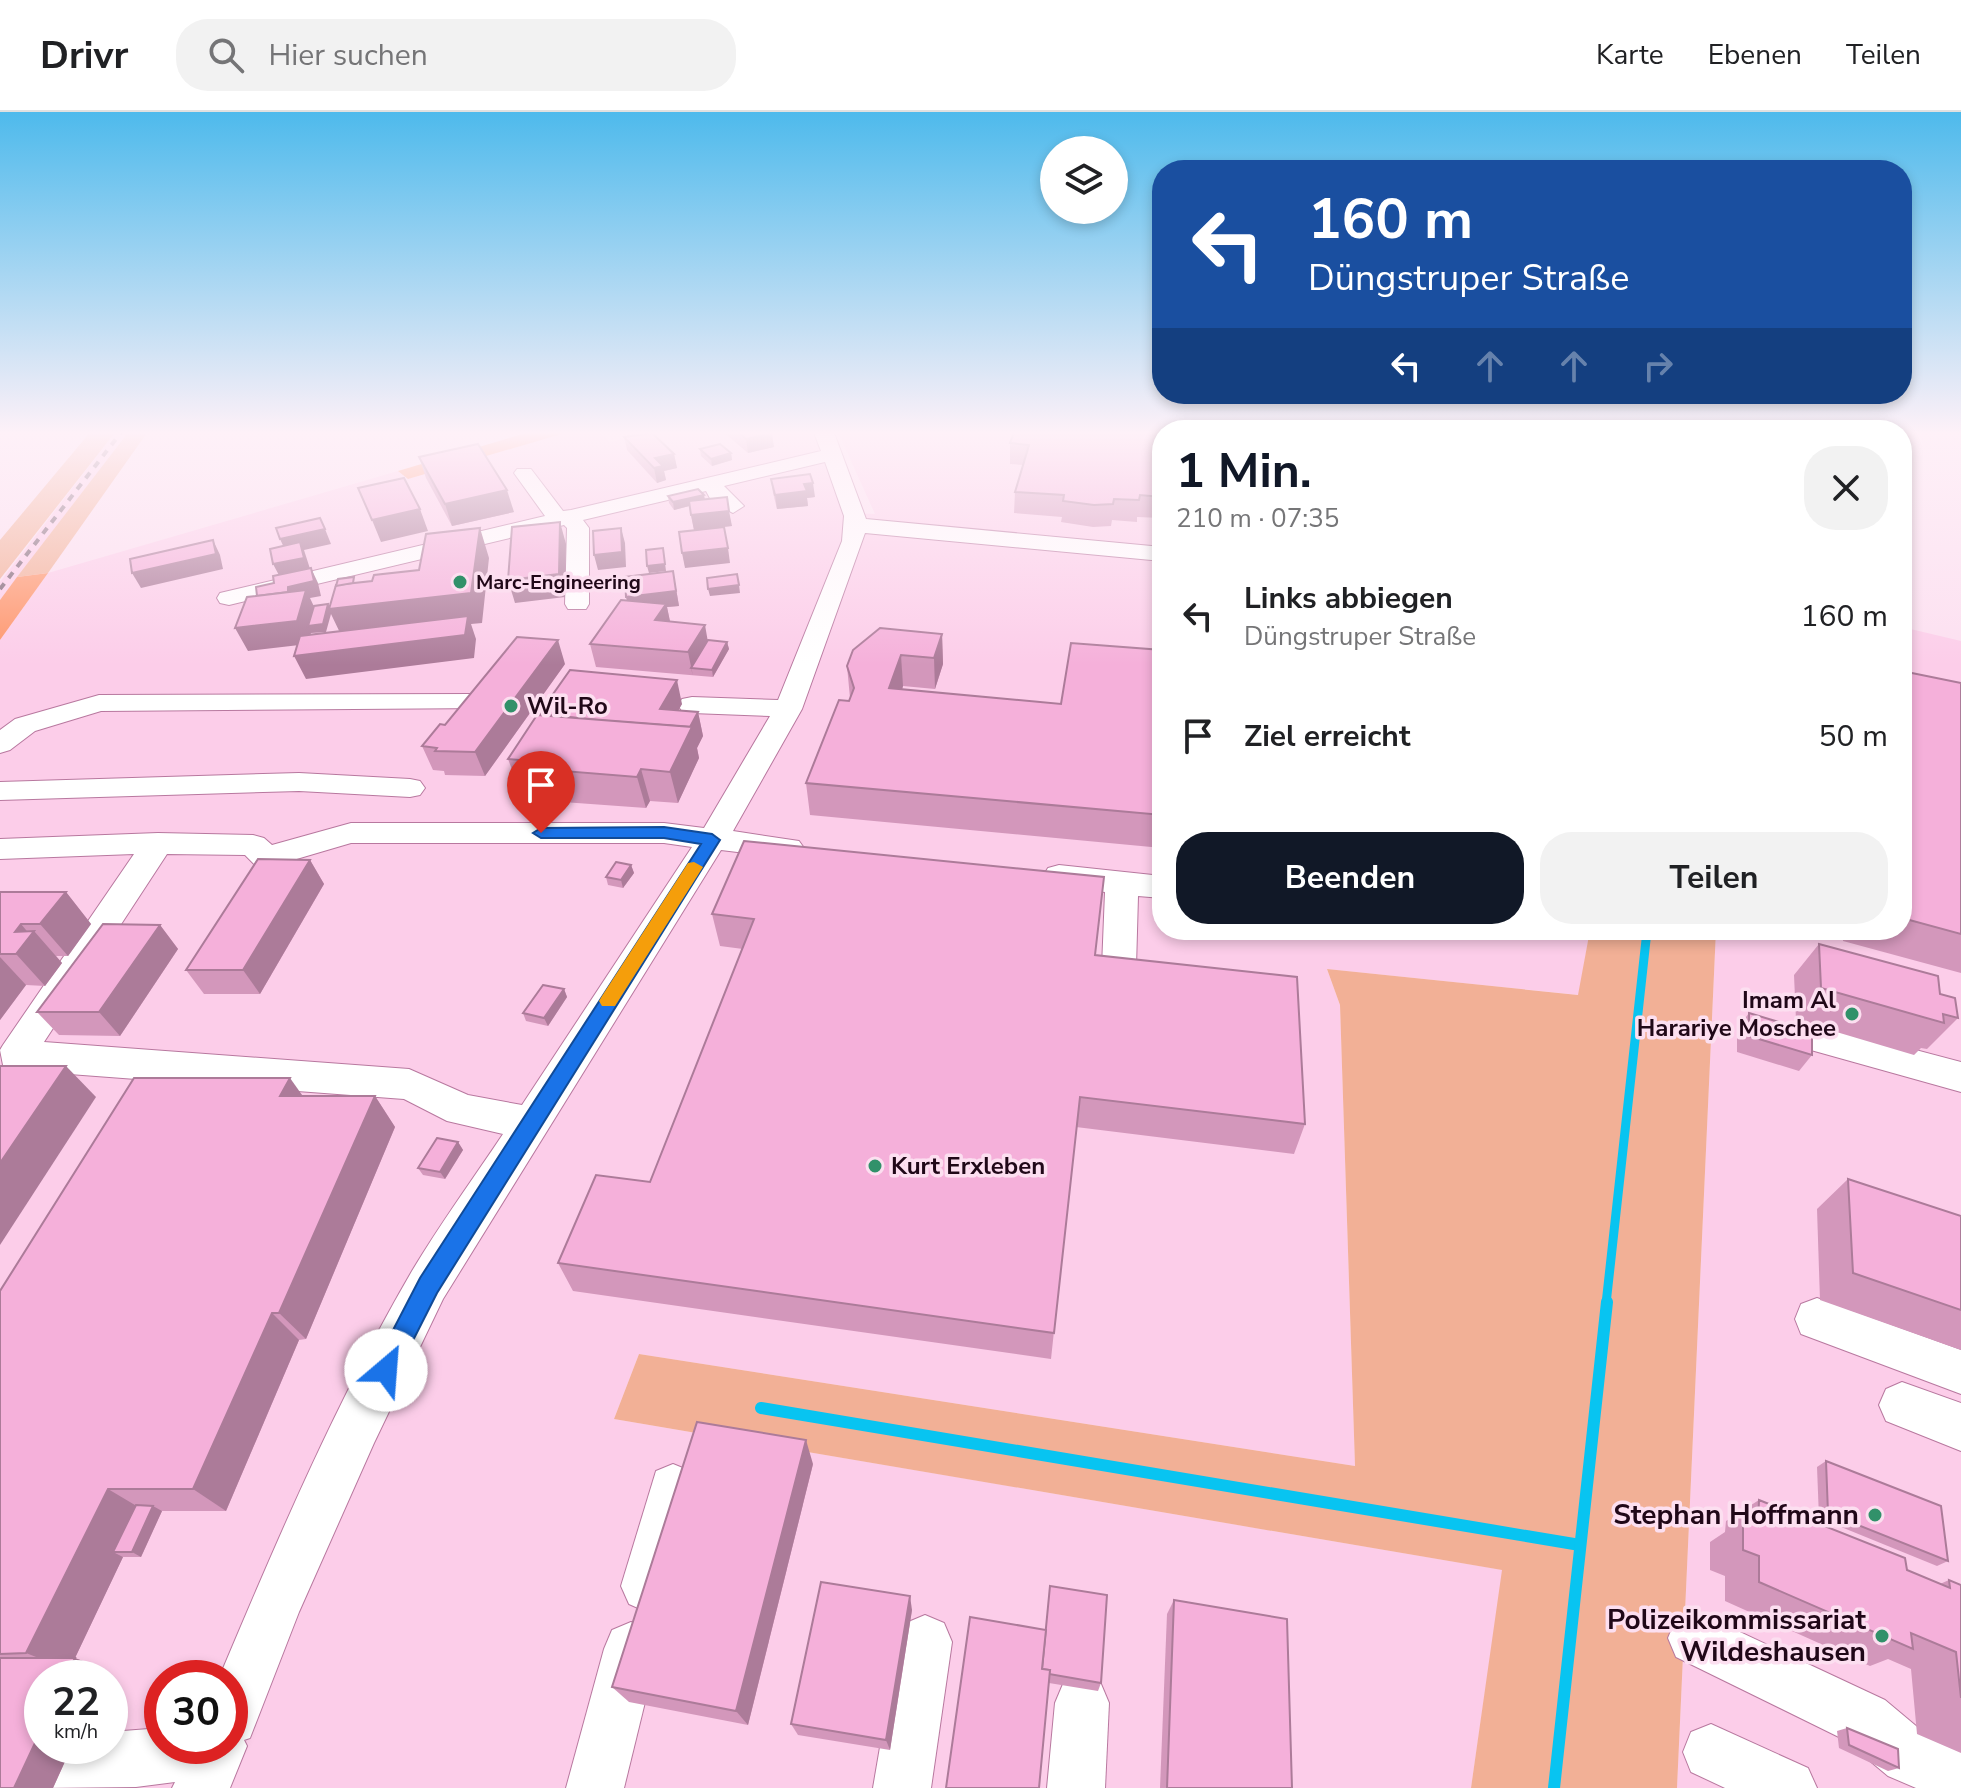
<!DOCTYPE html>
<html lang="de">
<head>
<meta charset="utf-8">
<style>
  :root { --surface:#fff; --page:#f2f2f2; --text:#202124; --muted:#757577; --line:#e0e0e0; --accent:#111827 }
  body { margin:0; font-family:"Nunito Sans",sans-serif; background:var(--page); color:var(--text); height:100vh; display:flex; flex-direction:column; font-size:30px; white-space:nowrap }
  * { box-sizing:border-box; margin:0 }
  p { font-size:26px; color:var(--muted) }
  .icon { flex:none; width:44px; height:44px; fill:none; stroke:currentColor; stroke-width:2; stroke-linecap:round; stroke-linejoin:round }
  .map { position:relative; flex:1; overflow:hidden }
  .details { position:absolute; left:1152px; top:308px; width:760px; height:520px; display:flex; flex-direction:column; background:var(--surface); border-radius:32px; box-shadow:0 4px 12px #0003 }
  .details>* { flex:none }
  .hud { position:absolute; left:1152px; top:48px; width:760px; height:244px; border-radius:32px; box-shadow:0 4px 12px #0003; background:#1a4fa0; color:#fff; overflow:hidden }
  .buttons { position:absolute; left:1040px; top:24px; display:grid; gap:16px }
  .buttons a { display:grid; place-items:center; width:88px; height:88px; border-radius:50%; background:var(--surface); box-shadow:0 4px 12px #0003; font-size:40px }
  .speed { position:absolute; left:24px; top:1548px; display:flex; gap:16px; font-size:40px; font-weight:700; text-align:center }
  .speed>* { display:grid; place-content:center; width:104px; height:104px; border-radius:50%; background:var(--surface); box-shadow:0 4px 12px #0003; line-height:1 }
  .speed small { font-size:20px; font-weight:400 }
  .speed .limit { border:12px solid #d22; background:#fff; color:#111 }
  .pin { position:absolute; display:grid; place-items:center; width:68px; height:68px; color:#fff; margin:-82px -34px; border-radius:50% 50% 50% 0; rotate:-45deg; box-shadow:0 0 8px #0007 }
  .pin .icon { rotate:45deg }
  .me { position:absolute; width:88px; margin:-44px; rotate:27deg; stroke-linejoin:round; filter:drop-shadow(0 0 6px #0008) }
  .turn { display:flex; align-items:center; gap:28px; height:168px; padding:0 24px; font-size:36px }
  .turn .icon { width:104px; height:104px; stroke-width:2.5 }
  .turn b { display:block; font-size:56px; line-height:68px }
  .lanes { display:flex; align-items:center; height:76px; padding:0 24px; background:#0003; justify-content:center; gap:40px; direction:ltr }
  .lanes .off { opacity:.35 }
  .round { display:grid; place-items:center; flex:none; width:84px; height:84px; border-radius:32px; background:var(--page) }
  .head { display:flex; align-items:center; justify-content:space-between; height:136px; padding:0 24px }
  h1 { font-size:48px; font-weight:700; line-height:60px; color:var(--accent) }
  .primary-button { display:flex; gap:16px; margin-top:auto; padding:16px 24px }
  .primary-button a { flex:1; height:92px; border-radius:32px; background:var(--accent); color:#fff; font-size:32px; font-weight:700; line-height:92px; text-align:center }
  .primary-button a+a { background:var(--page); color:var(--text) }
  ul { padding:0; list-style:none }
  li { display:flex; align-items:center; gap:24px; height:120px; padding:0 24px }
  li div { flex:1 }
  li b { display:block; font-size:30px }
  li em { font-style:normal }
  header { display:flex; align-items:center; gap:48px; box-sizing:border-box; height:112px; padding:0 40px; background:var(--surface); border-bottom:2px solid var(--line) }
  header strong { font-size:38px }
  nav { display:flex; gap:44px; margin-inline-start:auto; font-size:28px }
  .search { width:560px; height:72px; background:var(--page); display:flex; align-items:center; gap:20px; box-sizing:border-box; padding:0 28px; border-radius:32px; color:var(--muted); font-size:30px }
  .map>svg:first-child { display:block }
  .built { fill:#fccde9; fill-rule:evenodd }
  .green { fill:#f2b096 }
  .forest { fill:#fe9469 }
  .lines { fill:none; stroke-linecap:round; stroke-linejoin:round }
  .stream-far1 { stroke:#08c4f1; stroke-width:9 }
  .stream { stroke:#08c4f1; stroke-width:12 }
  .minor-casing { stroke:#b8789f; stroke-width:2 }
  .minor { fill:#fff; fill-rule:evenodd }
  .rail { stroke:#7c6273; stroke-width:4; stroke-dasharray:7 7; stroke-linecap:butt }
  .wall { fill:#d397bb }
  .shaded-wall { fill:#ac7b99 }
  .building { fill:#f5b0da; stroke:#ac7b99; stroke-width:2 }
  .route { fill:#1a73e8; stroke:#114b97; stroke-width:2 }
  .slow { fill:#f59e0b }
  .poi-dot { fill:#31916a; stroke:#fcdff0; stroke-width:3 }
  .labels { text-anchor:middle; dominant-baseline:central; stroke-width:7; stroke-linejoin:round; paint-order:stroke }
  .far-poi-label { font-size:20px; font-weight:bold; fill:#200818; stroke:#fcdff0; text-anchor:start }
  .poi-label { font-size:24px; font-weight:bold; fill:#200818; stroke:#fcdff0; text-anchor:start }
  .near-poi-label { font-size:28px; font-weight:bold; fill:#200818; stroke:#fcdff0; text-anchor:end }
</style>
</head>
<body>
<header>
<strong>Drivr</strong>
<div class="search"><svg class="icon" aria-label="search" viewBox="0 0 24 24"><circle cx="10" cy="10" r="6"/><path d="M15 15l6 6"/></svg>Hier suchen</div>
<nav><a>Karte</a><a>Ebenen</a><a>Teilen</a></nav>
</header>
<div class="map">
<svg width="1961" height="1676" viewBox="0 0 1961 1676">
  <rect width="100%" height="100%" fill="#fcdff0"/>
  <g class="built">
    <path d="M117,318H130L0,488V470Z"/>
    <path d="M575,318H598L610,330L660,318H814L847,401L875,402L837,318H1162V818H1590L1579,883L1327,857L1340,893L1355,1354L639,1242L614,1307L1503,1458L1471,1676H0V528L48,461L398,359L408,367ZM42,1566H110V1634H42ZM162,1566H230V1634H162Z"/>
    <path d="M1902,515L1961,529V1676H1677L1716,818H1902Z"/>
  </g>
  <g class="green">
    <path d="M92,318H117L0,467V428Z"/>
    <path d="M130,318H149L48,461L17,465Z"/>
    <path d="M1590,818H1716L1677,1676H1471L1502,1458L614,1307L639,1242L1355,1354L1340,893L1327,857L1578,883Z"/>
  </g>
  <g class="forest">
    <path d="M536,318H575L408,367L398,359Z"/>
    <path d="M48,461L0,528V488L17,465Z"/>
  </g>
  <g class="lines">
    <path class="stream-far1" d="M1606,1192L1647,819"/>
    <g class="stream">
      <path d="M761,1296L1580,1433"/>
      <path d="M1554,1676L1607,1190"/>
    </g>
    <g class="minor-casing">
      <g id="minor">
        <path d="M813,318H833L866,407L1162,435V449L865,421L802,597L733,719L799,729L804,736L799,743L788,746L721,738L443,1187L374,1331L299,1500L250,1626L244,1628L247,1634L230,1676H172L175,1670L136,1675L38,1676L56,1634H110V1620L162,1616V1634H230V1566H219C277,1428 337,1288 412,1159C440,1112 473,1067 503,1022L447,1009L404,987L16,958L3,953L0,938L3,933L134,742L0,747V727L158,721L253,723L264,726L272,733L351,711H664L704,716L770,604L692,601L682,599L678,593L682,587L692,585L778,588L842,429L844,404L825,350L724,374L744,394L733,401L712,390L706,379L583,408L589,416V492L586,497H568L565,492L567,416L564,413L229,493L220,491L217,486L220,481L545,404L514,361L517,357H531L563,399L571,398L821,339ZM351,731H664L692,735L522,993L468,983L409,957L44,930L167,742L245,743L255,753L266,756Z"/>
        <path d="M478,582L488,584L492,590L488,596L101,599L35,619L10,638L0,641V618L15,607L99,583Z"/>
        <path d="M299,661L410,667L420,669L425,676L420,683L410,685L299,679L0,688V670Z"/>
        <path d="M1059,753L1162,764V786L1138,784L1136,855L1131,864L1119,868L1107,864L1102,855L1105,780L1048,772L1043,764L1048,756Z"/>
        <path d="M1806,909L1961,950V980L1793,933L1788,923L1793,913Z"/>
        <path d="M1817,1186L1961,1238V1282L1801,1222L1795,1207L1801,1192Z"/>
        <path d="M1902,1270L1961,1291V1339L1886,1309L1879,1293L1886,1277Z"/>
        <path d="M673,1352L690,1359L697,1376L673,1474L665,1492L647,1500L629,1492L621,1474L656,1359Z"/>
        <path d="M1695,1499L1885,1588L1928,1624L1961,1638V1676H1916L1888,1664L1845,1628L1676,1545L1668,1526L1676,1507Z"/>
        <path d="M925,1503L944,1511L952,1530L931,1676H873L898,1530L906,1511Z"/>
        <path d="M631,1510L650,1518L658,1537L624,1676H566L604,1537L612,1518Z"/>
        <path d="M1082,1564L1101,1572L1109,1591L1105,1676H1047L1055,1591L1063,1572Z"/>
        <path d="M1711,1612L1808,1656L1817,1676H1725L1691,1660L1683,1640L1691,1620Z"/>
      </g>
    </g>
    <use href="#minor" class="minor"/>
    <path class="rail" d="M0,477L123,318"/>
  </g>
  <g class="wall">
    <path d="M721,318H768L774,335L748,341Z"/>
    <path d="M1162,318V406L1137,405V410L1112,408L1111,414L1093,415L1061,410L1062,405L1014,401L1015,380L1023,353L1010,352V331Z"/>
    <path d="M624,325L674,342L677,356L664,359L666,368L657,371L627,338Z"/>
    <path d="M700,337L731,341L732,348L712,354L701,344Z"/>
    <path d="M419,345L514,400L452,414L426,366Z"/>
    <path d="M771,367L815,385L807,386L808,394L777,397L773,381Z"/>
    <path d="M704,383L705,388L732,414L694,418L689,394L674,398L669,391L668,384Z"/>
    <path d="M673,459L679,494L667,495L670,510L708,528L727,530L729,537L713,565L596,555L590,532L627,488L626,485Z"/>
    <path d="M942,522L943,552L935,577L903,574L902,578L1061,592L1162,538V736L810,703L806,671L850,586L847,554Z"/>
    <path d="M565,552L485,664L445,663L444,659L433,658L422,634L445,613Z"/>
    <path d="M1902,559L1961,571V861L1843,829V818H1902Z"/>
    <path d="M682,592L678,598L698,600L703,624L697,636L699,646L678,691L650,689L646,696L549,689L546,681L520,679L508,647L539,604V602Z"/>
    <path d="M310,748L324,772L260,882H204L186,858Z"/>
    <path d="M631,753L634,761L623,776L608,773L606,765Z"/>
    <path d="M0,780H66L91,812L68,844H56L62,851L45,874L26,873L0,908Z"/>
    <path d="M712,802L1095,843L1305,1012L1294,1042L1076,1015L1051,1247L573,1179L558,1151L650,1070L743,837L720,834Z"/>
    <path d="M160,813L178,837L120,924L59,923L37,900Z"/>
    <path d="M1735,818H1770L1764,826Z"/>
    <path d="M1819,832L1940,882L1958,906L1927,937L1921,936L1914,943L1796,908L1794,863Z"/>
    <path d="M564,877L567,885L548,914L526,909L523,901Z"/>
    <path d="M1749,901L1812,943L1799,959L1737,940V917Z"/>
    <path d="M303,984H375L395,1015L306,1227L299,1228L226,1399H162L141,1445H123L75,1546L106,1558L103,1566H42V1634H72L53,1676H0V1179Z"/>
    <path d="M458,1030L463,1038L445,1067L423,1063L418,1056Z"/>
    <path d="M1848,1067L1961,1104V1238L1820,1188L1817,1097Z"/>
    <path d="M1826,1349L1948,1449L1937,1454L1819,1406L1817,1355Z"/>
    <path d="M813,1352L748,1613L629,1590L612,1575Z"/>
    <path d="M1759,1388L1907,1458L1940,1472L1949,1468L1961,1473V1641L1917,1622L1911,1557L1888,1547L1870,1554L1725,1489V1464L1710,1458V1430L1725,1420L1726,1409Z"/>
    <path d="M1050,1474L1101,1571L1098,1579L1049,1571L1046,1518Z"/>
    <path d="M1174,1488L1292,1676H1160L1167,1502Z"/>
    <path d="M912,1498L890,1638L798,1623L791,1612Z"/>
    <path d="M1847,1616L1899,1656L1888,1659L1839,1636L1837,1619Z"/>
  </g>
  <g class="shaded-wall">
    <path d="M772,321L774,335L748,341L746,327Z"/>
    <path d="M731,341L732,348L712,354L711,347Z"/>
    <path d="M674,342L677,356L664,359L666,368L657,371L654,356L655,346Z"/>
    <path d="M813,371L815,385L807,386L808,394L777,397L775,383L804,372Z"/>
    <path d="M507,378L514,400L452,414L445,392Z"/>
    <path d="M704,383L705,390L674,398L673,390Z"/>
    <path d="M420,397L428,419L381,430L372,408Z"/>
    <path d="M729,399L732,414L694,418L691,403Z"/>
    <path d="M560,410L566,432L565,485L515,491L508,468Z"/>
    <path d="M480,416L489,446L482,511L471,512L476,527L474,546L306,567L294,544L343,527L331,502L326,520L311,521L308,532L248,539L235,516L311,456L318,471L321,484L310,486L317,501L328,492L331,497L471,481Z"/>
    <path d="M621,416L625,431L626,455L598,458L594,443Z"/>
    <path d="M325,417L331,432L304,438L311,460L281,467L273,452L287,442L280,427Z"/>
    <path d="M213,428L220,443L223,457L141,476L132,461Z"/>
    <path d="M663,436L666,459L649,461L647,454Z"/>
    <path d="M728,436L730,451L685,456L682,441Z"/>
    <path d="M673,459L679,494L667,495L671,514L630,500L626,485Z"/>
    <path d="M739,473L740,481L710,484L708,477Z"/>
    <path d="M705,513L709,536L691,556L693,564L688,540Z"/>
    <path d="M942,522L943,552L935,577L934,546Z"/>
    <path d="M558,528L565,552L485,664L475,640Z"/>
    <path d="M727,530L729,537L713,565L712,558Z"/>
    <path d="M901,543L903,574L892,608L889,576Z"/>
    <path d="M677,568L682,592L669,615L660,597Z"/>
    <path d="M698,600L703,624L697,636L699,646L678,691L670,660L689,617Z"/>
    <path d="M641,657L650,689L646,696L637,665Z"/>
    <path d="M310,748L324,772L260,882L243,858Z"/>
    <path d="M631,753L634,761L623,776L621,768Z"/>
    <path d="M66,780L91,812L68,844L40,812Z"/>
    <path d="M21,812L31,824L34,819L62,851L45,874L16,842L15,820Z"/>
    <path d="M160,813L178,837L120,924L99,900Z"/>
    <path d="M0,845L26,873L0,908Z"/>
    <path d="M564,877L567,885L548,914L544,906Z"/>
    <path d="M66,954L96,985L0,1133V1051Z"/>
    <path d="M290,966L312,997L280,984Z"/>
    <path d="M375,984L395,1015L306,1227L279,1201Z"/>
    <path d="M458,1030L463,1038L445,1067L440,1060Z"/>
    <path d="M272,1201L299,1228L226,1399L193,1377Z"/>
    <path d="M806,1328L813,1352L748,1613L736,1599Z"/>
    <path d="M108,1377L145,1399L113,1440L123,1445L75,1546L106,1558L103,1566H65L69,1558L26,1541Z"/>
    <path d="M153,1394L162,1399L141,1445L132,1440Z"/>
    <path d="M910,1484L912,1498L890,1638L886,1628Z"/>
    <path d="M42,1616V1634H72L53,1676H14Z"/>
  </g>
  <g class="building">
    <path d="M736,318H768L772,321L746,327Z"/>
    <path d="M1015,318H1162V385L1140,383L1139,388L1114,387L1113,392L1094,393L1063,389L1064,383L1015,380L1029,333L1010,331Z"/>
    <path d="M652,321L674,342L655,346L663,354L654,356L624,325Z"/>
    <path d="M478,332L507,378L445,392L419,345Z"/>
    <path d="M720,332L731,341L711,347L700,337Z"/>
    <path d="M810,362L813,371L804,372L807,379L775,383L771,367Z"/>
    <path d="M404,366L420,397L372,408L358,376Z"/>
    <path d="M698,377L704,383L673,390L668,384Z"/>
    <path d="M727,385L729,399L691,403L689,389Z"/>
    <path d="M320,406L325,417L280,427L276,416Z"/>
    <path d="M560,410L559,462L508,468L512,415Z"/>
    <path d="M724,415L728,436L682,441L679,420Z"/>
    <path d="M480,416L471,481L329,497L336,473L372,469L374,463L419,458L426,422Z"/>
    <path d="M621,416L622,440L594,443L593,419Z"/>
    <path d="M213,428L216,442L132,461L130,447Z"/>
    <path d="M300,430L304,446L273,452L270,437Z"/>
    <path d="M663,436L665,452L647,454L646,438Z"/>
    <path d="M311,456L314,469L288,475V480L257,484L256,475L274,471L273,464Z"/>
    <path d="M673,459L676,479L626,485L625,465Z"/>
    <path d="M737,462L739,473L708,477L707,466Z"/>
    <path d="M354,465L353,471L336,474L338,467Z"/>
    <path d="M306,478L297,509L235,516L247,485Z"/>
    <path d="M621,488L666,492L655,508L705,513L688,540L590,532Z"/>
    <path d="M328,492L323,512L308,514L314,494Z"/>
    <path d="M468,504L465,523L294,544L300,524Z"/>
    <path d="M880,516L942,522L934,546L901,543L889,576L1061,592L1071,531L1162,538V703L806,671L839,588L849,589L854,576L847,554L853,538Z"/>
    <path d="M517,525L558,528L475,640L435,639L437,636L422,634L440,612L445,613Z"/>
    <path d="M708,528L727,530L712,558L691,556Z"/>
    <path d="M570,558L677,568L660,597L698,600L690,615L608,609L539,602Z"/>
    <path d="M1902,559L1961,571V822L1902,806Z"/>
    <path d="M537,603L692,615L670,660L641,657L637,665L538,657L542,650L508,647Z"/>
    <path d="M744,729L1104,765L1095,843L1297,865L1305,1012L1080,985L1054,1221L558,1151L596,1063L650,1070L754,807L712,802Z"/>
    <path d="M258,747L310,748L243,858H186Z"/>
    <path d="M616,750L631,753L621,768L606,765Z"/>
    <path d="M0,780H66L40,812H21L15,820L34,819L16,842H0Z"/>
    <path d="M103,812L160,813L99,900H37Z"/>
    <path d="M1819,832L1938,864L1940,882L1955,886L1958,906L1943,902L1944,911L1821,876Z"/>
    <path d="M543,873L564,877L544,906L523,901Z"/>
    <path d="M1749,901L1812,920V943L1749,924Z"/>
    <path d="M0,954H66L0,1051Z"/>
    <path d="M134,966H290L280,984H375L279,1201H272L193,1377H108L26,1541L0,1542V1179Z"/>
    <path d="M437,1026L458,1030L440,1060L418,1056Z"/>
    <path d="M1848,1067L1961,1104V1198L1853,1161Z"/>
    <path d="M697,1310L806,1328L736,1599L612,1575Z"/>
    <path d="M1826,1349L1941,1394L1948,1449L1828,1401Z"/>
    <path d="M1759,1388L1905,1446L1907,1458L1950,1476L1949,1468L1961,1473V1586L1956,1540L1911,1521L1913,1537L1759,1470V1444L1743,1438V1408L1758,1414Z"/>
    <path d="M136,1393L153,1394L132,1440H113Z"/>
    <path d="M821,1470L910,1484L886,1628L791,1612Z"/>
    <path d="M1050,1474L1107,1483L1101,1571L1049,1562L1050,1558L1042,1557Z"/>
    <path d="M1174,1488L1287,1507L1292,1676H1167Z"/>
    <path d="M970,1505L1046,1518L1042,1557L1050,1558L1039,1676H946Z"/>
    <path d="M0,1546H75L65,1566H42V1616L14,1676H0Z"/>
    <path d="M1847,1616L1898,1637L1899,1656L1849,1633Z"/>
  </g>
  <linearGradient id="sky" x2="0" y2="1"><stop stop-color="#4ebaec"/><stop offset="0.58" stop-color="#fef1f8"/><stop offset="1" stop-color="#fef1f8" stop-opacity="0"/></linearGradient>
  <rect width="1961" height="553" fill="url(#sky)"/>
  <path class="route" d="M664,715L712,722L720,728L437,1181L394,1266L386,1270L377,1266L374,1258L377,1249L420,1166L701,732L664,726H541L533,721L541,716Z"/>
  <path class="slow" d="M694,750L703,755L615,894H602L599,889L602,884L688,751Z"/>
  <g class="poi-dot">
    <circle cx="460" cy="470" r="8"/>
    <circle cx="511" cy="594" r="8"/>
    <circle cx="1852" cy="902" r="8"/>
    <circle cx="875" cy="1054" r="8"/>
    <circle cx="1875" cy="1403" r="8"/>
    <circle cx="1882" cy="1524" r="8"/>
  </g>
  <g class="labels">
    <g class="far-poi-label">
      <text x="476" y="470">Marc-Engineering</text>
    </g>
    <g class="poi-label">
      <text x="527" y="594">Wil-Ro</text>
      <text x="1836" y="888" text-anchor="end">Imam Al<tspan x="1836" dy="28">Harariye Moschee</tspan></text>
      <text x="891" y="1054">Kurt Erxleben</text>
    </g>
    <g class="near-poi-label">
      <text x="1859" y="1403">Stephan Hoffmann</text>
      <text x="1866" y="1508">Polizeikommissariat<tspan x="1866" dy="32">Wildeshausen</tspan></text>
    </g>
  </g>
</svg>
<div class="buttons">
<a><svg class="icon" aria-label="layers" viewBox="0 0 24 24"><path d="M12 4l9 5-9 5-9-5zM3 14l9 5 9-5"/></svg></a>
</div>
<div class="speed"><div>22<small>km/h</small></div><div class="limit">30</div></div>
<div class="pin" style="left:541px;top:721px;background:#d93025"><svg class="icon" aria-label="arrive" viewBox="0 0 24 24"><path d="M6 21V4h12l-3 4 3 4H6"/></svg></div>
<svg class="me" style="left:386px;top:1258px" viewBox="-20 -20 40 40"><circle r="19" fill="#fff"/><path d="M0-13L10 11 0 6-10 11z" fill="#1a73e8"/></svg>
<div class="hud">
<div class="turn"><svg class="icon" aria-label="left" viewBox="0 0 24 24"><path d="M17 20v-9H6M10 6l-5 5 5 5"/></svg><div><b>160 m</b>Düngstruper Straße</div></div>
<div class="lanes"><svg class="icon" aria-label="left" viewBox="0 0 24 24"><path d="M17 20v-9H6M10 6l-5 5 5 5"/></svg><svg class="icon off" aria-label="ahead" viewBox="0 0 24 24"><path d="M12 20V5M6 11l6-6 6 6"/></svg><svg class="icon off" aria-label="ahead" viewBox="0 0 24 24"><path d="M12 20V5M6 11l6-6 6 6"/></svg><svg class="icon off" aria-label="right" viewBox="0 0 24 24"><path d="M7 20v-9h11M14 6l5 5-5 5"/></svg></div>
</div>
<section class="details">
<div class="head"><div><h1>1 Min.</h1><p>210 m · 07:35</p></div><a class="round"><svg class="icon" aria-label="close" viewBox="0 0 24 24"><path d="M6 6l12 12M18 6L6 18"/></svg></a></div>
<ul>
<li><svg class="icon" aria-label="left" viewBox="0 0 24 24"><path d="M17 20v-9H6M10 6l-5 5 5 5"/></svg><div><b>Links abbiegen</b><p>Düngstruper Straße</p></div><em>160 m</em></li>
<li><svg class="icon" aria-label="arrive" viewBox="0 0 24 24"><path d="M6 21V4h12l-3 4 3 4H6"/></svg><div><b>Ziel erreicht</b></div><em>50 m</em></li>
</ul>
<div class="primary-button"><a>Beenden</a><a>Teilen</a></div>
</section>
</div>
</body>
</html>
